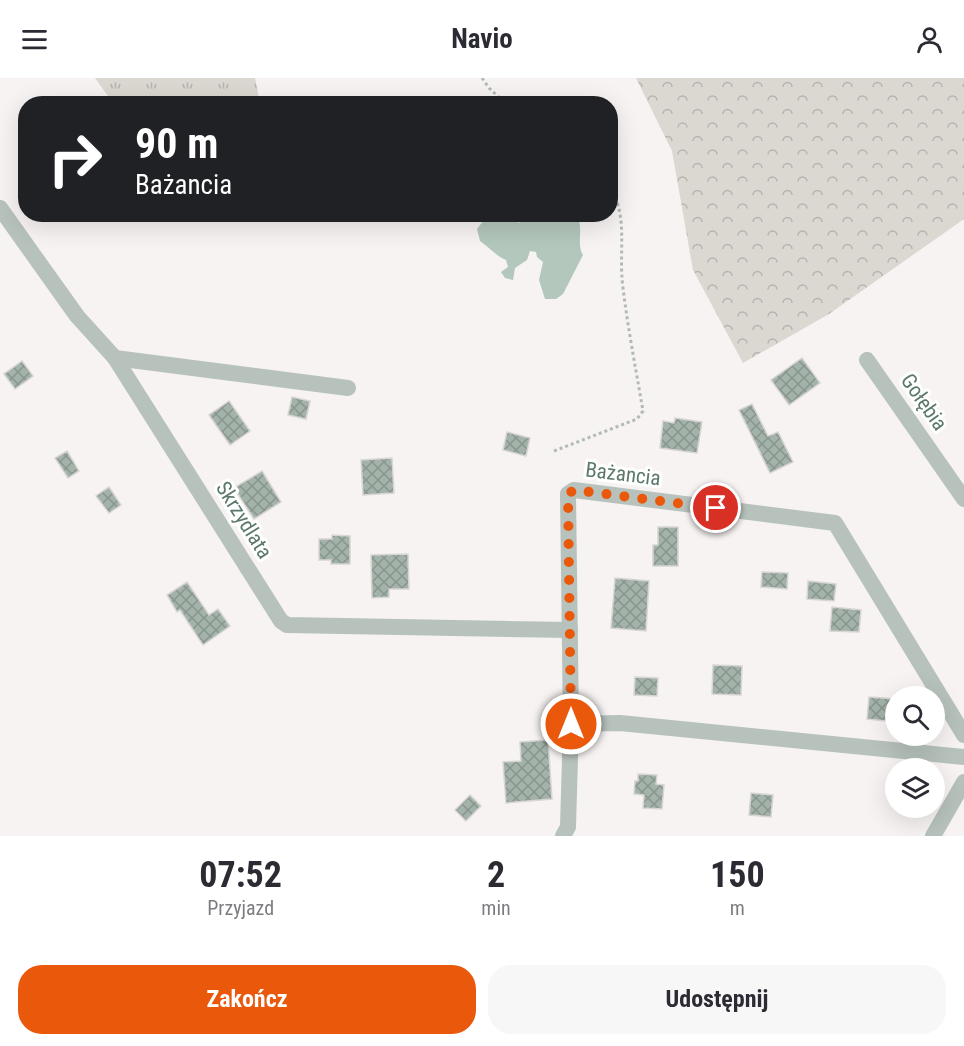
<!DOCTYPE html>
<html lang="pl">
<head>
<meta charset="utf-8">
<style>
  :root { --surface:#fff; --page:#f7f7f7; --text:#2b2b33; --muted:#7c7c81; --accent:#ea580c }
  body { margin:0; font-family:"Roboto Condensed",sans-serif; background:var(--page); color:var(--text); height:100vh; display:flex; flex-direction:column; font-size:22px; white-space:nowrap }
  * { box-sizing:border-box; margin:0 }
  p { font-size:20px; color:var(--muted) }
  .icon { flex:none; width:33px; height:33px; fill:none; stroke:currentColor; stroke-width:2; stroke-linecap:round; stroke-linejoin:round }
  .map { position:relative; height:758px; overflow:hidden }
  .panel { display:flex; flex-direction:column; background:var(--surface); flex:1 }
  .panel>* { flex:none }
  .hud { position:absolute; left:18px; top:18px; width:600px; height:126px; border-radius:24px; box-shadow:0 6px 24px #0002; background:#202124; color:#fff; overflow:hidden }
  .controls { position:absolute; left:885px; top:608px; display:grid; gap:12px }
  .controls a { display:grid; place-items:center; width:60px; height:60px; border-radius:50%; background:var(--surface); box-shadow:0 6px 24px #0002; font-size:30px }
  .pin { position:absolute; display:grid; place-items:center; width:51px; height:51px; color:#fff; margin:-26px; border:3px solid #fff; border-radius:50%; box-shadow:0 2px 6px #0007 }
  .me { position:absolute; width:66px; margin:-33px; rotate:0deg; stroke-linejoin:round; filter:drop-shadow(0 0 4px #0008) }
  .turn { display:flex; align-items:center; gap:21px; height:126px; padding:0 18px; font-size:27px }
  .turn .icon { width:78px; height:78px; stroke-width:2.5 }
  .turn b { display:block; font-size:42px; line-height:51px }
  .eta { display:flex; justify-content:space-evenly; align-items:center; height:102px; text-align:center }
  .eta b { font-size:36px; font-weight:700; line-height:42px }
  .primary-button { display:flex; gap:12px; margin-top:auto; padding:12px 18px }
  .primary-button a { flex:1; height:69px; border-radius:24px; background:var(--accent); color:#fff; font-size:24px; font-weight:700; line-height:69px; text-align:center }
  .primary-button a+a { background:var(--page); color:var(--text) }
  header { display:flex; justify-content:space-between; align-items:center; height:78px; padding:0 18px; background:var(--surface); font-size:27px; font-weight:700 }
  .map>svg:first-child { display:block }
  .grass { fill:url(#grass-tufts) }
  .forest { fill:url(#forest-crowns) }
  .water { fill:#b4c7bc }
  .building { fill:url(#building-cross-hatch); stroke:#d8d5d5; stroke-width:1.5 }
  .lines { fill:none; stroke-linecap:round; stroke-linejoin:round }
  .path { stroke:#b2bab6; stroke-width:3; stroke-dasharray:3 3; stroke-linecap:butt }
  .minor { stroke:#b7c2bc; stroke-width:16 }
  .route { stroke:#ea580c; stroke-width:10; stroke-dasharray:0 18 }
  .labels { text-anchor:middle; dominant-baseline:central; stroke-width:6; stroke-linejoin:round; paint-order:stroke }
  .street-label { font-size:21px; fill:#5b796b; stroke:#fff }
</style>
</head>
<body>
<header><svg class="icon" aria-label="menu" viewBox="0 0 24 24"><path d="M4 6h16M4 12h16M4 18h16"/></svg>Navio<svg class="icon" aria-label="person" viewBox="0 0 24 24"><circle cx="12" cy="8" r="4"/><path d="M4 21q1-7 8-7t8 7"/></svg></header>
<div class="map">
<svg width="964" height="758" viewBox="0 0 964 758">
  <defs>
    <pattern id="grass-tufts" width="24" height="20" patternUnits="userSpaceOnUse" patternTransform="scale(1.5)"><rect width="24" height="20" fill="#dbd8d1"/><path d="M3 7l-1-3M5 7V3M7 7l1-3M15 17l-1-3M17 17v-4M19 17l1-3" fill="none" stroke="#b5b4ae"/></pattern>
    <pattern id="forest-crowns" width="20" height="18" patternUnits="userSpaceOnUse" patternTransform="scale(1.5)"><rect width="20" height="18" fill="#dbd8d1"/><path d="M2 6a3 3 0 1 1 6 0M12 15a3 3 0 1 1 6 0" fill="none" stroke="#b5b4ae"/></pattern>
    <pattern id="building-cross-hatch" width="8" height="8" patternUnits="userSpaceOnUse" patternTransform="scale(1.5)"><rect width="8" height="8" fill="#a3b3aa"/><path d="M0 0l8 8M0 8l8-8" fill="none" stroke="#88968e"/></pattern>
  </defs>
  <rect width="100%" height="100%" fill="#f6f3f2"/>
  <path class="grass" d="M95,0H255L260,25H113Z"/>
  <path class="forest" d="M636,0H964V141L829,236L743,285L693,192L672,73Z"/>
  <path class="water" d="M496,136L501,137L505,140L513,137L519,145L528,137L550,144L558,138H577C584,150 576,166 583,177L563,216L556,221H545L539,202L543,184L537,179L536,174L530,173L527,182L515,190L513,202L505,200L501,194L508,189L506,182C496,178 490,170 480,163L477,151L486,139Z"/>
  <g class="building">
    <path d="M802,280L820,305L789,327L771,302Z"/>
    <path d="M22,283L33,298L15,311L4,296Z"/>
    <path d="M292,319L310,323L306,341L288,337Z"/>
    <path d="M229,323L250,353L230,367L209,337Z"/>
    <path d="M752,326L768,358L778,354L793,384L770,395L739,332Z"/>
    <path d="M675,340L702,344L697,375L660,370L663,343L674,345Z"/>
    <path d="M507,354L530,360L526,378L503,372Z"/>
    <path d="M67,373L79,393L68,400L55,380Z"/>
    <path d="M392,380L394,415L363,417L361,382Z"/>
    <path d="M262,393L281,424L254,441L234,410Z"/>
    <path d="M109,409L121,427L109,435L96,418Z"/>
    <path d="M658,449H678V488H653V467H658Z"/>
    <path d="M332,457L350,458V486H331V482H319V461H332Z"/>
    <path d="M408,476L409,511H389V519L372,520L371,477Z"/>
    <path d="M762,494L788,495L787,511L761,509Z"/>
    <path d="M615,500L649,503L646,553L611,550Z"/>
    <path d="M808,503L836,506L834,523L807,521Z"/>
    <path d="M187,504L209,537L218,531L230,548L203,567L180,532L177,534L167,517Z"/>
    <path d="M832,529L861,532L859,554L830,553Z"/>
    <path d="M713,587L742,588L741,617L712,616Z"/>
    <path d="M635,599L658,600L657,618L634,617Z"/>
    <path d="M869,619L896,621V644L867,641Z"/>
    <path d="M548,662L552,721L506,725L503,684L521,683L520,664Z"/>
    <path d="M638,696L657,697L656,706L664,707L662,731L643,730L644,717L634,716L635,703H638Z"/>
    <path d="M751,715L773,717L771,739L749,737Z"/>
    <path d="M470,717L481,728L466,743L455,732Z"/>
  </g>
  <g class="lines">
    <g class="path">
      <path d="M482,0L489,10L506,26"/>
      <path d="M554,373L637,341L643,333C636,292 628,251 623,210C618,171 629,144 610,106"/>
    </g>
    <g class="minor">
      <path d="M0,130L77,238L115,280L281,543L287,547L570,552"/>
      <path d="M115,280L348,310"/>
      <path d="M867,282L964,421"/>
      <path d="M571,646L620,645L964,679"/>
      <path d="M563,758L568,749L571,646L568,416L574,412L835,445L964,657"/>
      <path d="M933,758L964,704"/>
    </g>
  </g>
  <g class="lines">
    <path class="route" d="M571,646L568,416L574,412L716,430"/>
  </g>
  <g class="labels">
    <g class="street-label">
      <text transform="translate(924 324) rotate(55)">Gołębia</text>
      <text transform="translate(623 396) rotate(7)">Bażancia</text>
      <text transform="translate(244 442) rotate(58)">Skrzydlata</text>
    </g>
  </g>
</svg>
<div class="controls">
<a><svg class="icon" aria-label="search" viewBox="0 0 24 24"><circle cx="10" cy="10" r="6"/><path d="M15 15l6 6"/></svg></a>
<a><svg class="icon" aria-label="layers" viewBox="0 0 24 24"><path d="M12 4l9 5-9 5-9-5zM3 14l9 5 9-5"/></svg></a>
</div>
<div class="pin" style="left:716px;top:430px;background:#d93025"><svg class="icon" aria-label="arrive" viewBox="0 0 24 24"><path d="M6 21V4h12l-3 4 3 4H6"/></svg></div>
<svg class="me" style="left:571px;top:646px" viewBox="-20 -20 40 40"><circle r="17" fill="#ea580c" stroke="#fff" stroke-width="3"/><path d="M0-11L8 9 0 5-8 9z" fill="#fff"/></svg>
<div class="hud">
<div class="turn"><svg class="icon" aria-label="right" viewBox="0 0 24 24"><path d="M7 20v-9h11M14 6l5 5-5 5"/></svg><div><b>90 m</b>Bażancia</div></div>
</div>
</div>
<section class="panel">
<div class="eta">
<div><b>07:52</b><p>Przyjazd</p></div>
<div><b>2</b><p>min</p></div>
<div><b>150</b><p>m</p></div>
</div>
<div class="primary-button"><a>Zakończ</a><a>Udostępnij</a></div>
</section>
</body>
</html>
